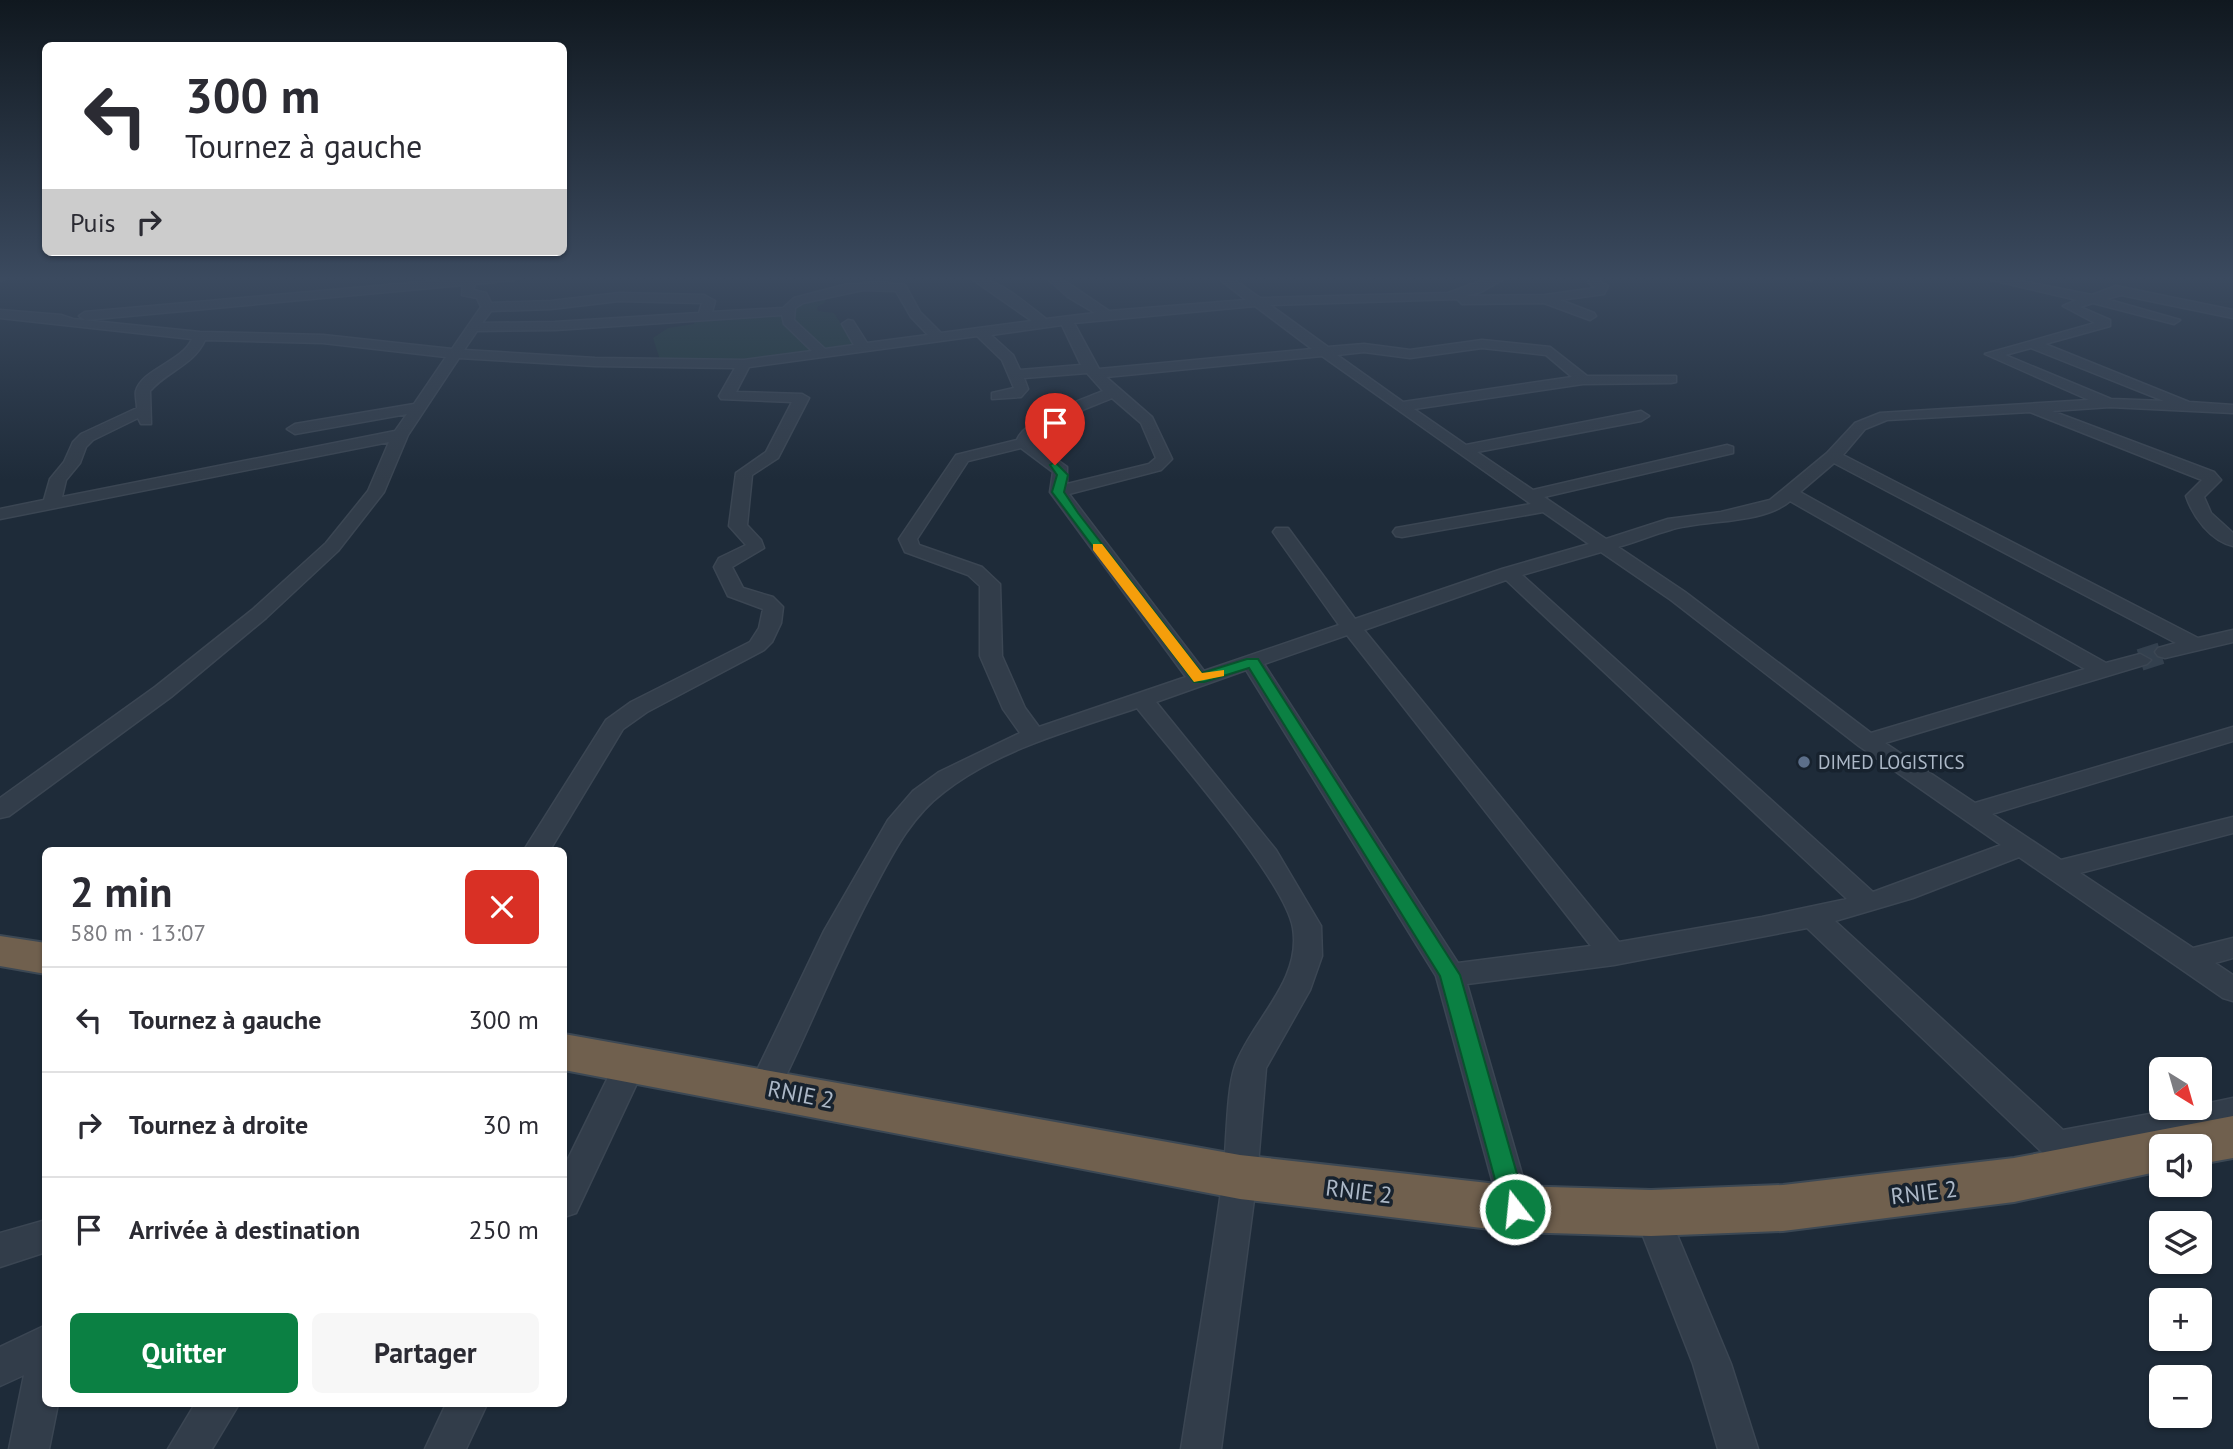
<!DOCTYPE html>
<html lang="fr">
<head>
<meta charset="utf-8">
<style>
  :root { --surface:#fff; --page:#f7f7f7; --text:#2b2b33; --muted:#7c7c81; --line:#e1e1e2; --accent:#0b8043 }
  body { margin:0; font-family:"PT Sans",sans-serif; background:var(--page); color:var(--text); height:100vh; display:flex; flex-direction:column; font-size:26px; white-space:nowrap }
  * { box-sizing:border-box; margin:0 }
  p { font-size:23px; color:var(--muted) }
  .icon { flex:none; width:38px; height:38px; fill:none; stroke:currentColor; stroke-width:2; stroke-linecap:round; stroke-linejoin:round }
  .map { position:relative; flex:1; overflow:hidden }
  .panel { position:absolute; left:42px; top:847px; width:525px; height:560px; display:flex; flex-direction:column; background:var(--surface); border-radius:10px; box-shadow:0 2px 5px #0004 }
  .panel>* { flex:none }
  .banner { position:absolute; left:42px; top:42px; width:525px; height:214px; border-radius:10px; box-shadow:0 2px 5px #0004; background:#fff; color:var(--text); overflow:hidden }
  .needle { width:46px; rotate:143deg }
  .tools { position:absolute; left:2149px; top:1057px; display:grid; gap:14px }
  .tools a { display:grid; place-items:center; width:63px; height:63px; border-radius:10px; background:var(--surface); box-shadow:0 2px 5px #0004; font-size:35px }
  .pin { position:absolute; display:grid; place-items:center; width:60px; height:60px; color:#fff; margin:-72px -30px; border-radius:50% 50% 50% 0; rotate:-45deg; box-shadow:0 0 7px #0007 }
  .pin .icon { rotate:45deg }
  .me { position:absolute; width:77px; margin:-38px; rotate:344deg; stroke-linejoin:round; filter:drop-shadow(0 0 5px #0008) }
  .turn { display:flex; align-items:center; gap:24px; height:147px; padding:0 28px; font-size:32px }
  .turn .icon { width:91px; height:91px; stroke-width:2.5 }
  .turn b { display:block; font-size:49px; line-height:60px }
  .then { display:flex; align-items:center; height:66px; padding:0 28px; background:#0003; gap:14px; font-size:26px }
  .round { display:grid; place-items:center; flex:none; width:74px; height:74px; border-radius:10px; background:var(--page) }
  .overview { display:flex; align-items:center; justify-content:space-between; height:119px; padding:0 28px }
  h1 { font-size:42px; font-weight:800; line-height:52px }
  .action { display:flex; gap:14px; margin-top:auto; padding:14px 28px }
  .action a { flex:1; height:80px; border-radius:10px; background:var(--accent); color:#fff; font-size:28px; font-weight:800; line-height:80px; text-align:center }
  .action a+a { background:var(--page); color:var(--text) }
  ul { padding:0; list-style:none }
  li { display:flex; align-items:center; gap:21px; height:105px; padding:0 28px; border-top:2px solid var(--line) }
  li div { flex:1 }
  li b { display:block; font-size:26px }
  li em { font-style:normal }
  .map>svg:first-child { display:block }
  .green { fill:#20393a }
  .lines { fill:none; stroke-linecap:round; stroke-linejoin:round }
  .minor-tunnel { stroke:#33404e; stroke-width:22; stroke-dasharray:22 10; stroke-linecap:butt }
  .minor-casing { stroke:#3b4653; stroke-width:3 }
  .highway-casing { stroke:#3c4854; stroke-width:4 }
  .minor { fill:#323d4a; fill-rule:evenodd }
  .highway { fill:#70604e; fill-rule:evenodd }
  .route { fill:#0b8043; stroke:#07532c; stroke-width:2 }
  .slow { fill:#f59e0b }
  .service-dot { fill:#5c6f8a; stroke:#17222e; stroke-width:2.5 }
  .labels { text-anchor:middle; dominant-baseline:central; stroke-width:7; stroke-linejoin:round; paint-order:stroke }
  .poi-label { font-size:19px; fill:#acb8c7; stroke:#17222e; text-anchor:start }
  .near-street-label { font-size:23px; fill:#acb8c7; stroke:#17222e }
</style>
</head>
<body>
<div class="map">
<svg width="2233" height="1449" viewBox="0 0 2233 1449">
  <rect width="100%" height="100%" fill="#1e2b39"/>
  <g class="green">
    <path d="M823,296L826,302L817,307L818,311L834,313L857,349L827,352L793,321L796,305Z"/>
    <path d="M785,312L817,354L745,362L660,360L653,338L668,328L694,324L696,317Z"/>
  </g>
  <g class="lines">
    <path class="minor-tunnel" d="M2140,660L2165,652"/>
    <g class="minor-casing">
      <g id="minor">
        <path d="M0,277H6L7,278L0,281Z"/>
        <path d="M477,277H519L513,280L475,284L473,290L486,293L491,303L551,301L619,293L704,295L715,301L712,312L783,308L794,298L844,285L879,282L905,285L920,312L941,333L1032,321L969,277C998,277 1024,302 1046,319L1095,313L1068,297L1046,277H1059L1109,311L1246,300L1217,277H1230L1260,298L1448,293L1492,277H1507L1481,292L1465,296L1545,295L1595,288L1588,282L1594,278L1608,286L1604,294L1560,300L1594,313L1596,316L1590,320L1544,303L1462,304L1457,299L1270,305L1328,347L1364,344L1410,350L1482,340L1550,347L1587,376H1676V382L1671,383L1583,384L1414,409L1466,445L1641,411L1649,416L1641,421L1477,452L1533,490L1727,445L1733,447V453L1544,497L1606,539L1668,519L1721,512L1770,500L1827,453L1855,423L1880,413L2089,400L1985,354L2095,323L2063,306L2077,300L1979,277H2001L2092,295L2116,286L2233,310V318L2121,295L2106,299L2180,320L2174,324L2093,303L2080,307L2110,320V326L2045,344L2189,402L2233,405V413L2110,407L2052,411L2214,472L2221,480L2204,497L2211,513L2233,533V546C2211,541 2193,517 2186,496L2202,480L2030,412L1887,420L1865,429L1843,455L2198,638L2233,630V642L2165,658L2158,656L2155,652L2158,648L2176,643L1834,463L1800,492L2106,663L2140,654L2151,660L2147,664L1885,743L1975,803L2233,727V741L1992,814L2061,860L2233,817V833L2080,873L2193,948L2233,938V958L2215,963L2233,975V1001L2223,998L2019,857L1913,898L1835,921L2063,1130L2182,1108H2200V1105L2233,1098V1126L2088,1153L2095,1165L2090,1175L2078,1180L2066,1175L1807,928L1614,965L1467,984L1532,1209L1527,1220L1515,1225L1503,1220L1436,976L1246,670L1156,702L1276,850L1321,926L1322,956L1310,990L1266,1068L1257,1177L1221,1449H1181C1195,1358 1211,1268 1223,1177C1227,1147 1226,1092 1235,1066C1252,1020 1302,981 1293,928C1285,880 1172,752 1137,708C1072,730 999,749 944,792C912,816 894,851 876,885C838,954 811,1027 776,1096L765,1100L754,1096L749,1087L824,931L888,820L913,791L939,772L1020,733L1003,709L980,656V586L968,575L905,552L899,539L956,455L1017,440C1025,418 1082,400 1103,391L1087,373L1024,378L1028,389L1021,397L992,399V393L1014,388L1002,360L977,336L749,367L736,392L802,394L809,398L778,458L752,475L747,525L761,540L764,548L732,567L743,588L773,597L783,607L781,623L772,642L764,650L647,712L623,729L550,850H524L606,720L631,702L750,642L759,628L763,609L728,596L714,567L719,558L746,545L729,526L736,473L766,452L792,402L721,399L719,396L735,368L595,366L459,358L408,435L384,492L338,551L266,618L171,697L9,816L0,818V798L155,687L252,610L326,543L368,491L389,442L0,519V509L44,500L50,479L64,462L73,442L81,434L137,408C137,403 135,395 136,391C142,369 182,362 192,339L0,318V310L61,315L73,319L200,332L323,335L452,349L481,307L477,298L462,295L463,285L85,320L79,316L85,312ZM863,290L896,291L911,317L928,335L867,343L853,321L848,320L842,324L854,345L825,349L794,320L795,308L803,303ZM619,301L702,303L699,313L555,322L482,323L491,311L551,309ZM1255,306L1312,349L1099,369L1074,323ZM782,315L784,324L812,351L744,360L595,358L464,350L477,331L555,330ZM1062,325L1081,365L1020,370L1013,355L991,335ZM205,340L323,343L446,357L414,404L295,424L287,429L295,434L407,414L395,431L62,497L66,480L80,463L86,447L93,440L138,418L141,424H151L150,391C167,371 194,365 205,340ZM1482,348L1546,355L1572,377L1403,402L1337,355L1364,352L1410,358ZM2031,348L2164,401L2111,399L2005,355ZM1322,356L1531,504L1402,527L1396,528L1393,532L1396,536L1402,537L1543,512L1589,544L1502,569L1355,619L1288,528H1276L1273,532L1339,625L1204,671L1069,494L1161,470L1172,459L1152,417L1106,377ZM1112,398L1141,423L1156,458L1149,464L1067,484V467L1032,442C1038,425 1094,406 1112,398ZM1021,448L1053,472L1050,492L1186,677L1039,727L1025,708L1002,656L1000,584L982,567L919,545L917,539L968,461ZM1790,501L2085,669L1871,733L1685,592L1618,547C1636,542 1652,535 1670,530C1704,519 1762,525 1790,501ZM1601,552L1671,600L1859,746L2001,845L1873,892L1522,575ZM1506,580L1847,899L1762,917L1619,942L1364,630ZM1347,635L1591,946L1458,963L1264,664Z"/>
        <path d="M1795,277H1818L1812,280Z"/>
        <path d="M630,1051L641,1055L646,1064L576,1213L564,1217V1167L619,1055Z"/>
        <path d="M1651,1197L1663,1202L1668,1213L1731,1364L1758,1449H1718L1693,1364L1634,1213L1639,1202Z"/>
        <path d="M46,1220V1252L0,1267V1233Z"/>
        <path d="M46,1325V1404H58L49,1449H9L24,1375L0,1386V1347Z"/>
        <path d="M195,1404H239L212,1449H168Z"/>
        <path d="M446,1404H487L466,1449H425Z"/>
      </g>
    </g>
    <g class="highway-casing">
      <g id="highway">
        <path d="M0,936L46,943V974L0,966Z"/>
        <path d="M564,1034L1240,1155L1515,1186L1651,1190L1783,1185L2014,1158L2233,1116V1158L2200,1164V1146H2161V1171L2014,1202L1783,1231L1651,1236L1515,1232L1240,1199L564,1070Z"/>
      </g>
    </g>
    <use href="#minor" class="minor"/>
    <use href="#highway" class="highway"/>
  </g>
  <linearGradient id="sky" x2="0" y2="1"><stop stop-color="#10181f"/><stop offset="0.58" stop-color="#3b4a5f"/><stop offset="1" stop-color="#3b4a5f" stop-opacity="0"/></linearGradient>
  <rect width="2233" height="480" fill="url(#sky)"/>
  <path class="route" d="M1055,462L1068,475L1064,492L1078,513L1202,673L1247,659H1258L1460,975L1527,1209L1523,1216L1515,1220L1506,1216L1503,1209L1440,976L1249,668L1204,682H1194L1052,492L1057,475L1050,465Z"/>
  <path class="slow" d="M1093,544H1102L1202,673L1224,670V676L1194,682L1093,550Z"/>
  <circle class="service-dot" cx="1804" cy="762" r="7"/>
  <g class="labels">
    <g class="poi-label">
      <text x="1818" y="762">DIMED LOGISTICS</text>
    </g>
    <g class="near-street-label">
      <text transform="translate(801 1094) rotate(11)">RNIE 2</text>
      <text transform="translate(1359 1191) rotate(7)">RNIE 2</text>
      <text transform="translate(1924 1192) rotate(-7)">RNIE 2</text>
    </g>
  </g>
</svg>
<div class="tools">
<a><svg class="needle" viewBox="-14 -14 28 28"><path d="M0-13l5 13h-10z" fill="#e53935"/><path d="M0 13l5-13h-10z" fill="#7c7c81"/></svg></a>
<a><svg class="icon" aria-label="sound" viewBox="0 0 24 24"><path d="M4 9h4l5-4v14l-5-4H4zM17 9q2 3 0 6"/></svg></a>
<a><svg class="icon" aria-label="layers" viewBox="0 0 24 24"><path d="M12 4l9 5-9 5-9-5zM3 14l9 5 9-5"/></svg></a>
<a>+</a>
<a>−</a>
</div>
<div class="pin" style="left:1055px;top:465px;background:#d93025"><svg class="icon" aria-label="arrive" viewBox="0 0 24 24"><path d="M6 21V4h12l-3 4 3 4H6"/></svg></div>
<svg class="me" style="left:1515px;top:1209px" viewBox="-20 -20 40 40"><circle r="17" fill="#0b8043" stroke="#fff" stroke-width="3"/><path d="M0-11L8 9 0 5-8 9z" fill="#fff"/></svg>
<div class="banner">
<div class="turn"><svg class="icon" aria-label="left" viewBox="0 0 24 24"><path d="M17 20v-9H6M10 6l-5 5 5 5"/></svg><div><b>300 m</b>Tournez à gauche</div></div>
<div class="then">Puis<svg class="icon" aria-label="right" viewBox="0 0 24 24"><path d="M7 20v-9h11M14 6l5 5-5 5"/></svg></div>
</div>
<section class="panel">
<div class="overview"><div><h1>2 min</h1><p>580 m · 13:07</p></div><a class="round" style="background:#d93025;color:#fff"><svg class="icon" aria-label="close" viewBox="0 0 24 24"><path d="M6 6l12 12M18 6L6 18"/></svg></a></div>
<ul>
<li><svg class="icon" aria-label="left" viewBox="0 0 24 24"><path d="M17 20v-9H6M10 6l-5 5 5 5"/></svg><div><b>Tournez à gauche</b></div><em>300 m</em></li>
<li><svg class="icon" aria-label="right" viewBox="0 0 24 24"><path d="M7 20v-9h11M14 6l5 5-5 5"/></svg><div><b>Tournez à droite</b></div><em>30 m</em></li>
<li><svg class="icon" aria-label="arrive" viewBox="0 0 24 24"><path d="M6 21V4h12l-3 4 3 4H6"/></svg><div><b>Arrivée à destination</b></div><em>250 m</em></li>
</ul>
<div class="action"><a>Quitter</a><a>Partager</a></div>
</section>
</div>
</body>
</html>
